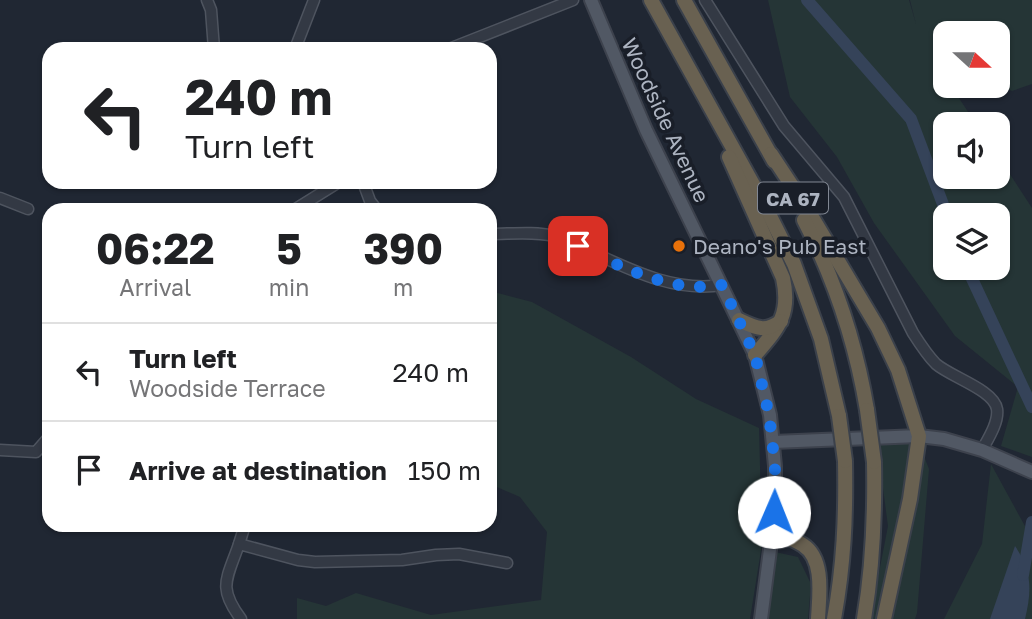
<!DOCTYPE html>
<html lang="en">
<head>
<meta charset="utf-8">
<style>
  :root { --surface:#fff; --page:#f2f2f2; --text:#202124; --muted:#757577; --line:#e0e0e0 }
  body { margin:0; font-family:"Golos Text",sans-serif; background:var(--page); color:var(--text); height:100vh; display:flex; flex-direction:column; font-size:26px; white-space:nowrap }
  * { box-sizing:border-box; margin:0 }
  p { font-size:23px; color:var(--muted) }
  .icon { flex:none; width:38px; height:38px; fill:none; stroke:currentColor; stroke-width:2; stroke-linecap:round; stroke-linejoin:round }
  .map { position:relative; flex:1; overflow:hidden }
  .panel { position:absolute; left:42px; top:203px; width:455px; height:329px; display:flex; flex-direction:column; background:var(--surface); border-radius:21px; box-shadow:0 2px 5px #0004 }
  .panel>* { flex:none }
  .guide { position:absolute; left:42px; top:42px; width:455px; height:147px; border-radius:21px; box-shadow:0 2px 5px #0004; background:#fff; color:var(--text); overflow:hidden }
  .needle { width:46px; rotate:111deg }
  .fabs { position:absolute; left:933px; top:21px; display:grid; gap:14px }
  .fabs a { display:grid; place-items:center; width:77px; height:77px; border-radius:14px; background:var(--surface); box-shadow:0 2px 5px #0004; font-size:35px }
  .pin { position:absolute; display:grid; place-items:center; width:60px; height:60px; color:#fff; margin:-30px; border-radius:14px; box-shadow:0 4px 10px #0006 }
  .me { position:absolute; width:77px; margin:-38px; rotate:1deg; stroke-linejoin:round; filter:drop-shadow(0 0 5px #0008) }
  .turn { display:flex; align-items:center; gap:24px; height:147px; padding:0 28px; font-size:32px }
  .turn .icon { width:91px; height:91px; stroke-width:2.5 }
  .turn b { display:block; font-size:49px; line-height:60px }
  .eta { display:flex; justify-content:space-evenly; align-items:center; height:119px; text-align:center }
  .eta b { font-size:42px; font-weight:700; line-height:49px }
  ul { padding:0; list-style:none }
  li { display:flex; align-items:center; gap:21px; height:98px; padding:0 28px; border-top:2px solid var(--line) }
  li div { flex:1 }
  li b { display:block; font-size:26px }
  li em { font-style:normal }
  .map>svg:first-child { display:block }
  .green { fill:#253536; fill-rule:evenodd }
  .water { fill:#354359 }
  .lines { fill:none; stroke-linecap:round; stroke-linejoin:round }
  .river { stroke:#354359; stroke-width:12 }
  .minor-casing { stroke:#4e545f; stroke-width:13 }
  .major-casing { stroke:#3d424d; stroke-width:16 }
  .highway-casing { stroke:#3b414b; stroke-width:18 }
  .minor { stroke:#333944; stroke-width:10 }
  .major { stroke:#515864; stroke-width:12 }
  .highway { stroke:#696151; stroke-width:14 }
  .highway-bridge-casing { stroke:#3b414b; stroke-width:18; stroke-linecap:butt }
  .highway-bridge { stroke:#696151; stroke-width:14 }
  .route { stroke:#1a73e8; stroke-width:12; stroke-dasharray:0 21.6 }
  .food-dot { fill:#e8710a; stroke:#191e28; stroke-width:2.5 }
  .labels { text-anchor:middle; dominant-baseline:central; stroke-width:7; stroke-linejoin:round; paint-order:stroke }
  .shield { fill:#191e28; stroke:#818793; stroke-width:2 }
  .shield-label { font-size:19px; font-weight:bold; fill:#adb4c1 }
  .street-label { font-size:21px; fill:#adb4c1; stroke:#191e28 }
  .poi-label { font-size:21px; fill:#adb4c1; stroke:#191e28; text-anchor:start }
</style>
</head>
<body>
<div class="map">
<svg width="1032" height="619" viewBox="0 0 1032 619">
  <rect width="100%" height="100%" fill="#202733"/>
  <g class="green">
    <path d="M768,0H909L916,24L910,0H1032V84L1012,91L998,85V33H945V61L940,60L945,77V86H951L976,124H945V177H998V156L1032,208V457L1001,446L1018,387L955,336L874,223L837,157L790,97ZM998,215V268H945V215Z"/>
    <path d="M490,291L532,302L631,357L696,399L759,428L762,544L750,619H297V598L326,606L356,593L431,615L541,600L547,532L520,497L490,484Z"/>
    <path d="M918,441L929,469L917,613L915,619H870L888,526L877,443Z"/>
    <path d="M991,464L1032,539V619H944L982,544Z"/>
    <path d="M775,552L798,557L811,584L808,619H767Z"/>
  </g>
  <path class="water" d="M1015,546C1032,571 1032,590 1025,619H990Z"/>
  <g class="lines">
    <g class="river">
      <path d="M807,0L911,119L947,215"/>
      <path d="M967,268L1032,407"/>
      <path d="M1023,575L1032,522"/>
    </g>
    <g class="minor-casing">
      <g id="minor">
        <path d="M207,0L211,10L214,49"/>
        <path d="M705,0L784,126L844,197L913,333C920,344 927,355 936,364C951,377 994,390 997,409C999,422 988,439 982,450"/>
        <path d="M295,49L314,0"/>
        <path d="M449,49L573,0"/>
        <path d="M363,182L370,201L377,210"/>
        <path d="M0,198L28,209"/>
        <path d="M294,210L339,182"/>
        <path d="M490,234C511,234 534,231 554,236C568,240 581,247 594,253C635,272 676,292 722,285"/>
        <path d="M0,450L36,452L49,437"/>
        <path d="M239,544L245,525"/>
        <path d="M241,619C217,587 227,579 239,544L298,560L315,562L402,560L436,555L459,554L507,563"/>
      </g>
    </g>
    <g class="major-casing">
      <g id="major">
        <path d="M591,0L646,130L755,355L770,415L775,466V511L761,619"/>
        <path d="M773,442L919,436L944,439L982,450L1032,472"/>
      </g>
    </g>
    <g class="highway-casing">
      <g id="highway">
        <path d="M651,0L765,206L794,264L821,339L839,416"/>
        <path d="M684,0L774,161"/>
        <path d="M771,154L806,207L878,328L898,370L919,436L910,499L884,619"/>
        <path d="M729,157L783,278C791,315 778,328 755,355"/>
        <path d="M804,220C835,280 856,344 867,410"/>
        <path d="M739,320C756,328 765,333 781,321"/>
        <path d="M772,531C782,535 794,539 803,545C825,559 819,597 818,619"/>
        <path d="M834,619C844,564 846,517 845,461"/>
        <path d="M864,619C873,566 875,515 874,462"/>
      </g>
    </g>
    <use href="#minor" class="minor"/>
    <use href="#major" class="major"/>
    <use href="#highway" class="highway"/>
    <g class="highway-bridge-casing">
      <g id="highway-bridge">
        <path d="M867,410L874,462"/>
        <path d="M839,416L845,461"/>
      </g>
    </g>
    <use href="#highway-bridge" class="highway-bridge"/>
  </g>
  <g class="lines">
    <path class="route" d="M578,246C623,267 671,294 722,285L755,355L769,415L775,466L774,512"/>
  </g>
  <circle class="food-dot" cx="679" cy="246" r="7"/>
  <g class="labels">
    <rect class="shield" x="758" y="182.5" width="70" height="31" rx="5"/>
    <g class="shield-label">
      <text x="793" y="198">CA 67</text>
    </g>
    <g class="street-label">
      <text transform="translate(666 120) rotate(65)">Woodside Avenue</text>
    </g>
    <g class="poi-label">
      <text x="693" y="246">Deano's Pub East</text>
    </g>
  </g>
</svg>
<div class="fabs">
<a><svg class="needle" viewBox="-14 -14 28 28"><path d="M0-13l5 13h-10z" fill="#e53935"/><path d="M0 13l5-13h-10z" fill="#757577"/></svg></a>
<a><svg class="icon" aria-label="sound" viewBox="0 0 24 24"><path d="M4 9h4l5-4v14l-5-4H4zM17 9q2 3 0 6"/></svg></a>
<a><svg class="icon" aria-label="layers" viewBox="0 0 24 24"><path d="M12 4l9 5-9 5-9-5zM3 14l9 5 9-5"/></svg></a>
</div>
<div class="pin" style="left:578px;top:246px;background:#d93025"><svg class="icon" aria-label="arrive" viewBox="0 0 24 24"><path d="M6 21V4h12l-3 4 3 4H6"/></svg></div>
<svg class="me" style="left:774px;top:512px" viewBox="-20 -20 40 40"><circle r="19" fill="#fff"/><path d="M0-13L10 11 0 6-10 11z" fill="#1a73e8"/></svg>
<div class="guide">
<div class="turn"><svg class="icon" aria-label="left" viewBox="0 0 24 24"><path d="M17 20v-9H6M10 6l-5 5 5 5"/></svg><div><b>240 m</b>Turn left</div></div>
</div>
<section class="panel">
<div class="eta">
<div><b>06:22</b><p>Arrival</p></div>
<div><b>5</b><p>min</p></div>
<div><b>390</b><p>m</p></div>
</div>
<ul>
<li><svg class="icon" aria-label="left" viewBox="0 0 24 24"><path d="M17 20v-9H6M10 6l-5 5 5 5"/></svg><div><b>Turn left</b><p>Woodside Terrace</p></div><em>240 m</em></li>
<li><svg class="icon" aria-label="arrive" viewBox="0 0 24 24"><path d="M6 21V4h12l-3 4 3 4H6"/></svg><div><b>Arrive at destination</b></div><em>150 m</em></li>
</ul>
</section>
</div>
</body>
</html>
